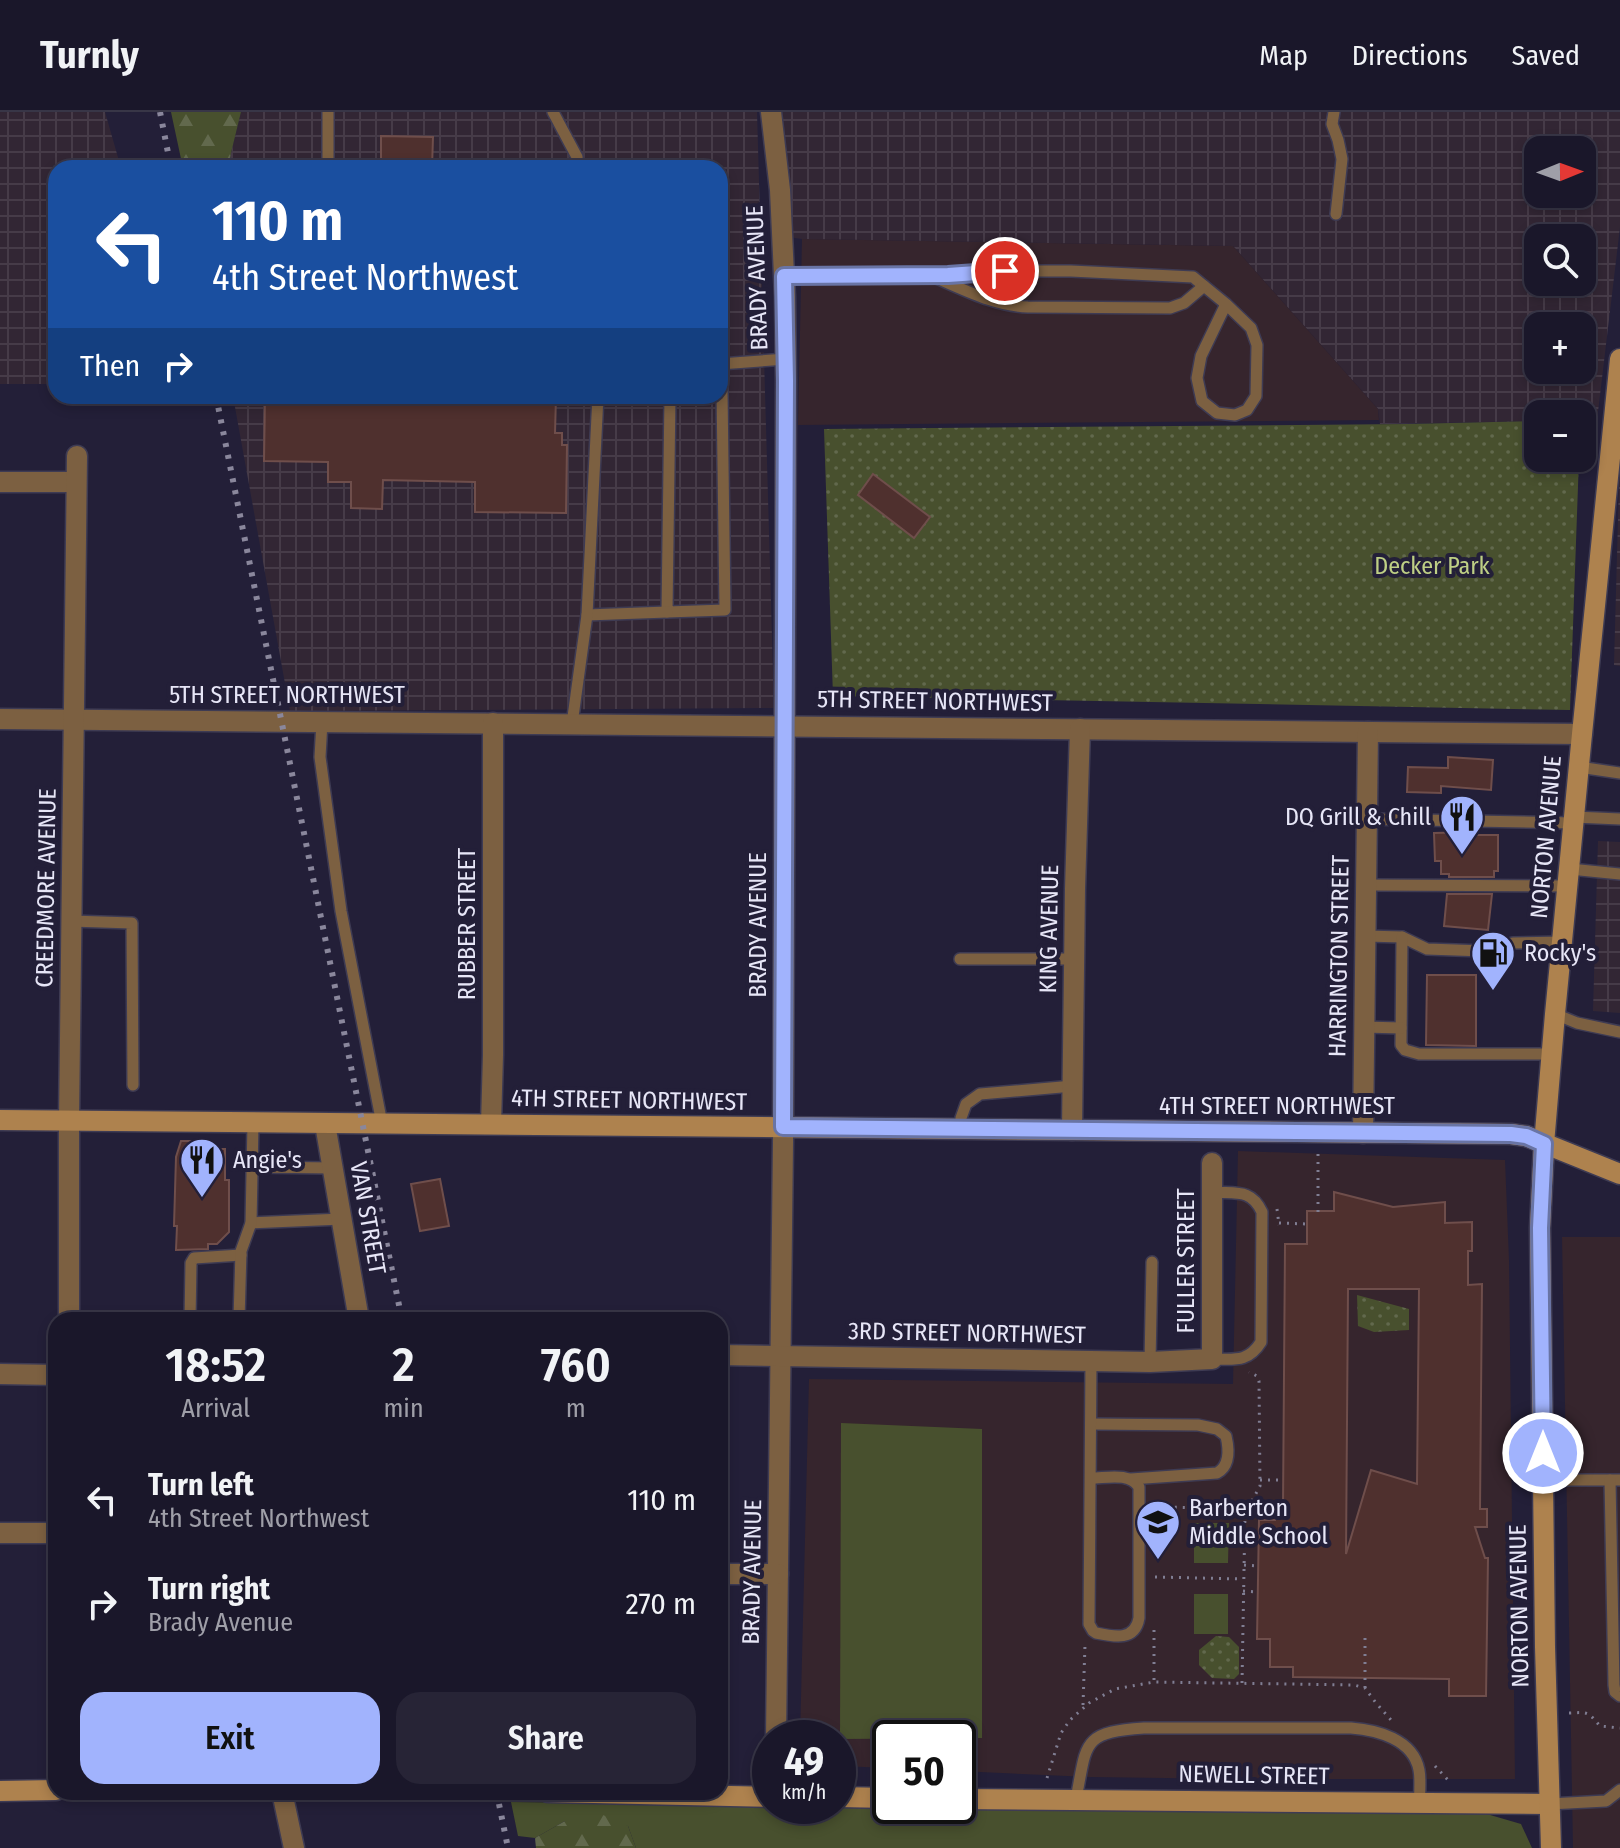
<!DOCTYPE html>
<html lang="en">
<head>
<meta charset="utf-8">
<style>
  :root { --surface:#1a172a; --page:#272436; --text:#f1f3f6; --muted:#9f9fa8; --line:#383647; --accent:#a1b3fd }
  body { margin:0; font-family:"Fira Sans Condensed",sans-serif; background:var(--page); color:var(--text); height:100vh; display:flex; flex-direction:column; font-size:30px; white-space:nowrap }
  * { box-sizing:border-box; margin:0 }
  p { font-size:26px; color:var(--muted) }
  .icon { flex:none; width:44px; height:44px; fill:none; stroke:currentColor; stroke-width:2; stroke-linecap:round; stroke-linejoin:round }
  .map { position:relative; flex:1; overflow:hidden }
  .sheet { position:absolute; left:48px; top:1200px; width:680px; height:488px; display:flex; flex-direction:column; background:var(--surface); border-radius:24px; box-shadow:0 4px 12px #0003,0 0 0 2px var(--line) }
  .sheet>* { flex:none }
  .top-card { position:absolute; left:48px; top:48px; width:680px; height:244px; border-radius:24px; box-shadow:0 4px 12px #0003,0 0 0 2px var(--line); background:#1a4fa0; color:#fff; overflow:hidden }
  .needle { width:52px; rotate:89deg }
  .controls { position:absolute; left:1524px; top:24px; display:grid; gap:16px }
  .controls a { display:grid; place-items:center; width:72px; height:72px; border-radius:16px; background:var(--surface); box-shadow:0 4px 12px #0003,0 0 0 2px var(--line); font-size:40px }
  .speed { position:absolute; left:752px; top:1608px; display:flex; gap:16px; font-size:40px; font-weight:700; text-align:center }
  .speed>* { display:grid; place-content:center; width:104px; height:104px; border-radius:50%; background:var(--surface); box-shadow:0 4px 12px #0003,0 0 0 2px var(--line); line-height:1 }
  .speed small { font-size:20px; font-weight:400 }
  .speed .limit { border:4px solid #111; border-radius:12px; background:#fff; color:#111 }
  .pin { position:absolute; display:grid; place-items:center; width:68px; height:68px; color:#fff; margin:-34px; border:4px solid #fff; border-radius:50%; box-shadow:0 2px 8px #0007 }
  .me { position:absolute; width:88px; margin:-44px; rotate:0deg; stroke-linejoin:round; filter:drop-shadow(0 0 6px #0008) }
  .turn { display:flex; align-items:center; gap:28px; height:168px; padding:0 32px; font-size:36px }
  .turn .icon { width:104px; height:104px; stroke-width:2.5 }
  .turn b { display:block; font-size:56px; line-height:68px }
  .then { display:flex; align-items:center; height:76px; padding:0 32px; background:#0003; gap:16px; font-size:30px }
  .eta { display:flex; justify-content:space-evenly; align-items:center; height:136px; text-align:center }
  .eta b { font-size:48px; font-weight:600; line-height:56px }
  .button { display:flex; gap:16px; margin-top:auto; padding:16px 32px }
  .button a { flex:1; height:92px; border-radius:24px; background:var(--accent); color:#111; font-size:32px; font-weight:600; line-height:92px; text-align:center }
  .button a+a { background:var(--page); color:var(--text) }
  ul { padding:0; list-style:none }
  li { display:flex; align-items:center; gap:24px; height:104px; padding:0 32px }
  li div { flex:1 }
  li b { display:block; font-size:30px }
  li em { font-style:normal }
  header { display:flex; align-items:center; gap:48px; box-sizing:border-box; height:112px; padding:0 40px; background:var(--surface); border-bottom:2px solid var(--line) }
  header strong { font-size:38px }
  nav { display:flex; gap:44px; margin-inline-start:auto; font-size:28px }
  .map>svg:first-child { display:block }
  .industrial { fill:url(#industrial-grid); fill-rule:evenodd }
  .education { fill:#36252d }
  .grass { fill:#48502e }
  .forest { fill:url(#forest-firs) }
  .park { fill:url(#park-dots) }
  .building { fill:#4f302e; stroke:#6f4e4b; stroke-width:2; fill-rule:evenodd }
  .lines { fill:none; stroke-linecap:round; stroke-linejoin:round }
  .lane-casing { stroke:#3e3b53; stroke-width:14 }
  .street-casing { stroke:#3e3b53; stroke-width:23 }
  .secondary-casing { stroke:#3e3b53; stroke-width:23 }
  .path { stroke:#807e93; stroke-width:3; stroke-dasharray:2 6; stroke-linecap:butt }
  .lane { stroke:#7c6041; stroke-width:11 }
  .street { stroke:#7c6041; stroke-width:20 }
  .secondary { stroke:#ae824e; stroke-width:20 }
  .rail { stroke:#8a879c; stroke-width:6; stroke-dasharray:4 8; stroke-linecap:butt }
  .route-casing { stroke:#6974a4; stroke-width:20 }
  .route { stroke:#a1b3fd; stroke-width:14 }
  .labels { text-anchor:middle; dominant-baseline:central; stroke-width:8; stroke-linejoin:round; paint-order:stroke }
  .street-label { font-size:24px; fill:#e7e6f7; stroke:#231f38 }
  .park-label { font-size:24px; fill:#becf85; stroke:#231f38 }
  .poi-label { font-size:24px; fill:#e7e6f7; stroke:#231f38; text-anchor:start }
</style>
</head>
<body>
<header>
<strong>Turnly</strong>
<nav><a>Map</a><a>Directions</a><a>Saved</a></nav>
</header>
<div class="map">
<svg width="1620" height="1736" viewBox="0 0 1620 1736">
  <defs>
    <pattern id="industrial-grid" width="8" height="8" patternUnits="userSpaceOnUse" patternTransform="scale(2)"><rect width="8" height="8" fill="#322634"/><path d="M0 4h8M4 0v8" fill="none" stroke="#463b48"/></pattern>
    <pattern id="forest-firs" width="22" height="20" patternUnits="userSpaceOnUse" patternTransform="scale(2)"><rect width="22" height="20" fill="#48502e"/><path d="M5 1l3.5 6h-7zM16 11l3.5 6h-7z" fill="#62694d"/></pattern>
    <pattern id="park-dots" width="8" height="8" patternUnits="userSpaceOnUse" patternTransform="scale(2)"><rect width="8" height="8" fill="#48502e"/><path d="M2 2h.1M6 6h.1" fill="none" stroke="#62694d" stroke-width="1.8" stroke-linecap="round"/></pattern>
  </defs>
  <rect width="100%" height="100%" fill="#231f38"/>
  <g class="industrial">
    <path d="M0,0H105L121,56H56V272H0Z"/>
    <path d="M241,0H757L774,596L290,599L233,284H720V56H229L231,41Z"/>
    <path d="M771,0H1620V115L1597,308H1582V302H1538V309L1380,312L1378,297L1233,134L802,127L782,124ZM1538,38H1582V82H1538ZM1538,126H1582V170H1538ZM1538,214H1582V258H1538Z"/>
    <path d="M1620,335V554L1614,553Z"/>
    <path d="M1598,729L1620,730V901L1593,899Z"/>
  </g>
  <g class="education">
    <path d="M802,127L1233,134L1378,297L1379,308L798,313Z"/>
    <path d="M1238,1039L1505,1048L1509,1148L1515,1667H1239L1090,1665L958,1659V1626H890V1656L838,1654V1626H800L809,1267L1233,1272Z"/>
    <path d="M1562,1125H1620V1736H1573Z"/>
  </g>
  <g class="grass">
    <path d="M841,1311L982,1317V1626L840,1627Z"/>
    <path d="M1194,1411H1229L1228,1451H1194Z"/>
    <rect x="1194" y="1482" width="34" height="40"/>
    <path d="M511,1690L1092,1698L1480,1700L1521,1712L1532,1736H636L628,1714L565,1709L535,1726L518,1724Z"/>
  </g>
  <g class="forest">
    <path d="M171,0H241L231,41L229,56H183Z"/>
    <path d="M603,1703L628,1714L636,1736H536L535,1726L565,1709Z"/>
  </g>
  <g class="park">
    <path d="M1538,309V346H1579L1570,598L833,584L824,317L1408,312Z"/>
    <path d="M1357,1183L1409,1197V1218L1374,1220L1358,1214Z"/>
    <path d="M1216,1524L1229,1525L1239,1535V1562L1234,1567L1212,1566L1199,1553V1538Z"/>
  </g>
  <g class="building">
    <path d="M381,24L433,25L432,56H381Z"/>
    <path d="M265,284H556L555,321H562V333H567L566,401L475,400V370L383,368L382,397L351,396V370H328V350L264,349Z"/>
    <path d="M873,362L930,405L914,426L858,383Z"/>
    <path d="M1448,645L1493,648L1491,678L1441,674V681L1407,680L1408,655L1448,656Z"/>
    <path d="M1473,720V723H1498V759H1494V765H1449V762H1441V749H1435L1434,721Z"/>
    <path d="M1447,782H1492L1488,818L1444,814Z"/>
    <path d="M1427,863H1476V934L1426,933Z"/>
    <path d="M181,1029H204V1037H225V1068H229V1120L217,1132H208V1137L176,1138L177,1114H174L176,1045Z"/>
    <path d="M440,1067L449,1114L420,1119L411,1072Z"/>
    <path d="M1334,1080L1393,1095L1445,1090V1111L1472,1110V1139H1468V1173L1482,1172L1480,1397H1487V1415H1475L1485,1446H1488L1486,1584H1449V1567L1293,1565V1555H1270V1527H1257L1259,1408H1275L1276,1395H1283L1285,1132H1307V1099H1334ZM1348,1177H1419L1417,1372L1371,1358L1346,1442Z"/>
  </g>
  <g class="lines">
    <g class="lane-casing">
      <g id="lane">
        <path d="M553,0L577,45L578,56"/>
        <path d="M1334,0L1332,12L1338,28L1342,47L1336,102"/>
        <path d="M328,56V0"/>
        <path d="M784,164L948,163L1005,159H1071L1193,165L1226,192L1251,216L1257,233L1256,284L1247,298L1235,303L1217,301L1202,289L1197,266L1201,244L1226,192"/>
        <path d="M934,165C965,178 995,194 1028,195L1170,196L1184,191L1204,174"/>
        <path d="M720,252L786,247"/>
        <path d="M670,284L667,500L725,498L722,279L720,280"/>
        <path d="M587,503L667,500"/>
        <path d="M322,610L320,645L341,799L382,1012"/>
        <path d="M572,612L587,503L598,284"/>
        <path d="M1579,655L1620,661"/>
        <path d="M1574,705L1620,707"/>
        <path d="M1367,707L1573,711"/>
        <path d="M1570,757L1620,762"/>
        <path d="M1366,773L1568,774"/>
        <path d="M71,809L132,811L133,973"/>
        <path d="M1366,824L1402,825L1427,837L1484,839L1513,831L1563,830"/>
        <path d="M1402,825L1401,933L1405,938L1419,942H1553"/>
        <path d="M960,847H1074"/>
        <path d="M1555,902L1577,911L1620,920"/>
        <path d="M1364,915L1401,916"/>
        <path d="M961,1017V1006L966,992L980,982L1073,974"/>
        <path d="M252,1055L333,1056"/>
        <path d="M1212,1080C1235,1082 1251,1076 1262,1100L1261,1230C1248,1251 1234,1247 1212,1247"/>
        <path d="M251,1111L342,1107"/>
        <path d="M190,1208L191,1151L194,1146L241,1143"/>
        <path d="M239,1208L241,1139L251,1111L253,1011"/>
        <path d="M1150,1250L1152,1150"/>
        <path d="M1091,1312L1198,1313L1217,1317L1226,1324C1229,1337 1230,1354 1217,1361L1131,1367"/>
        <path d="M1091,1366C1107,1366 1129,1360 1139,1375V1506C1135,1529 1115,1525 1096,1521L1093,1519L1089,1512L1091,1249"/>
        <path d="M1543,1368H1620"/>
        <path d="M1610,1368L1614,1573L1615,1580L1620,1584"/>
        <path d="M1076,1687C1087,1631 1081,1620 1144,1616H1351C1377,1618 1413,1627 1419,1658C1421,1668 1419,1680 1420,1690"/>
        <path d="M1549,1692L1606,1689L1620,1678"/>
      </g>
    </g>
    <g class="street-casing">
      <g id="street">
        <path d="M771,0L780,78L785,185L786,269L783,1031L776,1626"/>
        <path d="M0,370H75"/>
        <path d="M0,607L1582,622"/>
        <path d="M325,1012L359,1208"/>
        <path d="M491,1012L493,943V611"/>
        <path d="M1072,1018L1075,777L1080,617"/>
        <path d="M1363,1021L1368,620"/>
        <path d="M69,1208V1009L77,344"/>
        <path d="M720,1243L1150,1250L1212,1247V1051"/>
        <path d="M0,1262L56,1263"/>
        <path d="M0,1421H56"/>
        <path d="M720,1462H778"/>
        <path d="M282,1680L294,1736"/>
      </g>
    </g>
    <g class="secondary-casing">
      <g id="secondary">
        <path d="M0,1008L1511,1022L1526,1024L1620,1062"/>
        <path d="M0,1679L56,1678"/>
        <path d="M548,1680L770,1685"/>
        <path d="M838,1685L890,1686"/>
        <path d="M958,1687L1549,1692"/>
        <path d="M1551,1736L1545,1535L1540,1116L1544,1032L1555,902L1582,622L1620,247"/>
      </g>
    </g>
    <g class="path">
      <path d="M1277,1097L1279,1113"/>
      <path d="M1318,1100V1041"/>
      <path d="M1279,1111L1307,1112"/>
      <path d="M1260,1368H1283"/>
      <path d="M1249,1392L1275,1408"/>
      <path d="M1155,1412L1156,1402L1159,1397L1165,1395L1247,1397"/>
      <path d="M1244,1453L1258,1454"/>
      <path d="M1155,1465L1243,1467"/>
      <path d="M1243,1479L1258,1480"/>
      <path d="M1154,1568V1512"/>
      <path d="M1242,1571L1245,1402L1260,1374L1259,1269L1257,1264L1249,1260"/>
      <path d="M1365,1576V1524"/>
      <path d="M1083,1593L1085,1533"/>
      <path d="M1569,1601C1589,1600 1588,1600 1600,1614L1620,1616"/>
      <path d="M1435,1654L1449,1669"/>
      <path d="M1047,1666L1061,1621L1070,1608L1089,1591L1115,1577L1154,1570L1354,1573L1365,1576L1376,1591L1391,1608"/>
    </g>
    <use href="#lane" class="lane"/>
    <use href="#street" class="street"/>
    <use href="#secondary" class="secondary"/>
    <g class="rail">
      <path d="M160,0L171,56"/>
      <path d="M216,284L402,1208"/>
      <path d="M499,1680V1692L508,1736"/>
    </g>
  </g>
  <g class="lines">
    <g class="route-casing">
      <path id="route" d="M1005,159L948,163L784,164L786,269L783,1015L1511,1022L1526,1024L1544,1032L1540,1116L1543,1341"/>
    </g>
    <use href="#route" class="route"/>
  </g>
  <defs>
    <g id="restaurant-pin" transform="scale(2.3)"><path d="M0 17L-7.5 6A9.5 9.5 0 1 1 7.5 6Z" fill="#a1b3fd" stroke="#231f38"/><path d="M-5-6h1v4h1v-4h1v4h1v-4h1v5L-1.5 .5V6h-2V.5L-5-1ZM5-6V6H3V1.5H1.5Q1.5-4 5-6Z" fill="#111"/></g>
    <g id="fuel-pin" transform="scale(2.3)"><path d="M0 17L-7.5 6A9.5 9.5 0 1 1 7.5 6Z" fill="#a1b3fd" stroke="#231f38"/><path d="M-5.5-6h7V0h2V4h1.3V-2.5L3-4.5l.8-.8L6-3V5H2.5V1h-1V6h-7ZM-4.2-4.7v3.2H.2V-4.7Z" fill="#111"/></g>
    <g id="school-pin" transform="scale(2.3)"><path d="M0 17L-7.5 6A9.5 9.5 0 1 1 7.5 6Z" fill="#a1b3fd" stroke="#231f38"/><path d="M0-5L7-2L0 1L-7-2ZM-4 1L0 2.5L4 1V4Q0 6-4 4Z" fill="#111"/></g>
  </defs>
  <g fill-rule="evenodd">
    <use href="#restaurant-pin" x="1462" y="705"/>
    <use href="#fuel-pin" x="1493" y="841"/>
    <use href="#restaurant-pin" x="202" y="1048"/>
    <use href="#school-pin" x="1158" y="1410"/>
  </g>
  <g class="labels">
    <g class="street-label">
      <text transform="translate(757 166) rotate(-92)">BRADY AVENUE</text>
      <text x="287" y="583">5TH STREET NORTHWEST</text>
      <text transform="translate(935 589) rotate(1)">5TH STREET NORTHWEST</text>
      <text transform="translate(1546 725) rotate(-85)">NORTON AVENUE</text>
      <text transform="translate(46 776) rotate(-89)">CREEDMORE AVENUE</text>
      <text transform="translate(467 812) rotate(-90)">RUBBER STREET</text>
      <text transform="translate(758 813) rotate(-90)">BRADY AVENUE</text>
      <text transform="translate(1049 817) rotate(-89)">KING AVENUE</text>
      <text transform="translate(1339 844) rotate(-89)">HARRINGTON STREET</text>
      <text transform="translate(629 988) rotate(1)">4TH STREET NORTHWEST</text>
      <text x="1277" y="994">4TH STREET NORTHWEST</text>
      <text transform="translate(368 1106) rotate(80)">VAN STREET</text>
      <text transform="translate(1186 1149) rotate(-90)">FULLER STREET</text>
      <text transform="translate(967 1221) rotate(1)">3RD STREET NORTHWEST</text>
      <text transform="translate(752 1460) rotate(-89)">BRADY AVENUE</text>
      <text transform="translate(1519 1494) rotate(-91)">NORTON AVENUE</text>
      <text transform="translate(1254 1663) rotate(1)">NEWELL STREET</text>
    </g>
    <g class="park-label">
      <text x="1432" y="454">Decker Park</text>
    </g>
    <g class="poi-label">
      <text x="1431" y="705" text-anchor="end">DQ Grill &amp; Chill</text>
      <text x="1524" y="841">Rocky's</text>
      <text x="233" y="1048">Angie's</text>
      <text x="1189" y="1396">Barberton<tspan x="1189" dy="28">Middle School</tspan></text>
    </g>
  </g>
</svg>
<div class="controls">
<a><svg class="needle" viewBox="-14 -14 28 28"><path d="M0-13l5 13h-10z" fill="#e53935"/><path d="M0 13l5-13h-10z" fill="#9f9fa8"/></svg></a>
<a><svg class="icon" aria-label="search" viewBox="0 0 24 24"><circle cx="10" cy="10" r="6"/><path d="M15 15l6 6"/></svg></a>
<a>+</a>
<a>−</a>
</div>
<div class="speed"><div>49<small>km/h</small></div><div class="limit">50</div></div>
<div class="pin" style="left:1005px;top:159px;background:#d93025"><svg class="icon" aria-label="arrive" viewBox="0 0 24 24"><path d="M6 21V4h12l-3 4 3 4H6"/></svg></div>
<svg class="me" style="left:1543px;top:1341px" viewBox="-20 -20 40 40"><circle r="17" fill="#a1b3fd" stroke="#fff" stroke-width="3"/><path d="M0-11L8 9 0 5-8 9z" fill="#fff"/></svg>
<div class="top-card">
<div class="turn"><svg class="icon" aria-label="left" viewBox="0 0 24 24"><path d="M17 20v-9H6M10 6l-5 5 5 5"/></svg><div><b>110 m</b>4th Street Northwest</div></div>
<div class="then">Then<svg class="icon" aria-label="right" viewBox="0 0 24 24"><path d="M7 20v-9h11M14 6l5 5-5 5"/></svg></div>
</div>
<section class="sheet">
<div class="eta">
<div><b>18:52</b><p>Arrival</p></div>
<div><b>2</b><p>min</p></div>
<div><b>760</b><p>m</p></div>
</div>
<ul>
<li><svg class="icon" aria-label="left" viewBox="0 0 24 24"><path d="M17 20v-9H6M10 6l-5 5 5 5"/></svg><div><b>Turn left</b><p>4th Street Northwest</p></div><em>110 m</em></li>
<li><svg class="icon" aria-label="right" viewBox="0 0 24 24"><path d="M7 20v-9h11M14 6l5 5-5 5"/></svg><div><b>Turn right</b><p>Brady Avenue</p></div><em>270 m</em></li>
</ul>
<div class="button"><a>Exit</a><a>Share</a></div>
</section>
</div>
</body>
</html>
